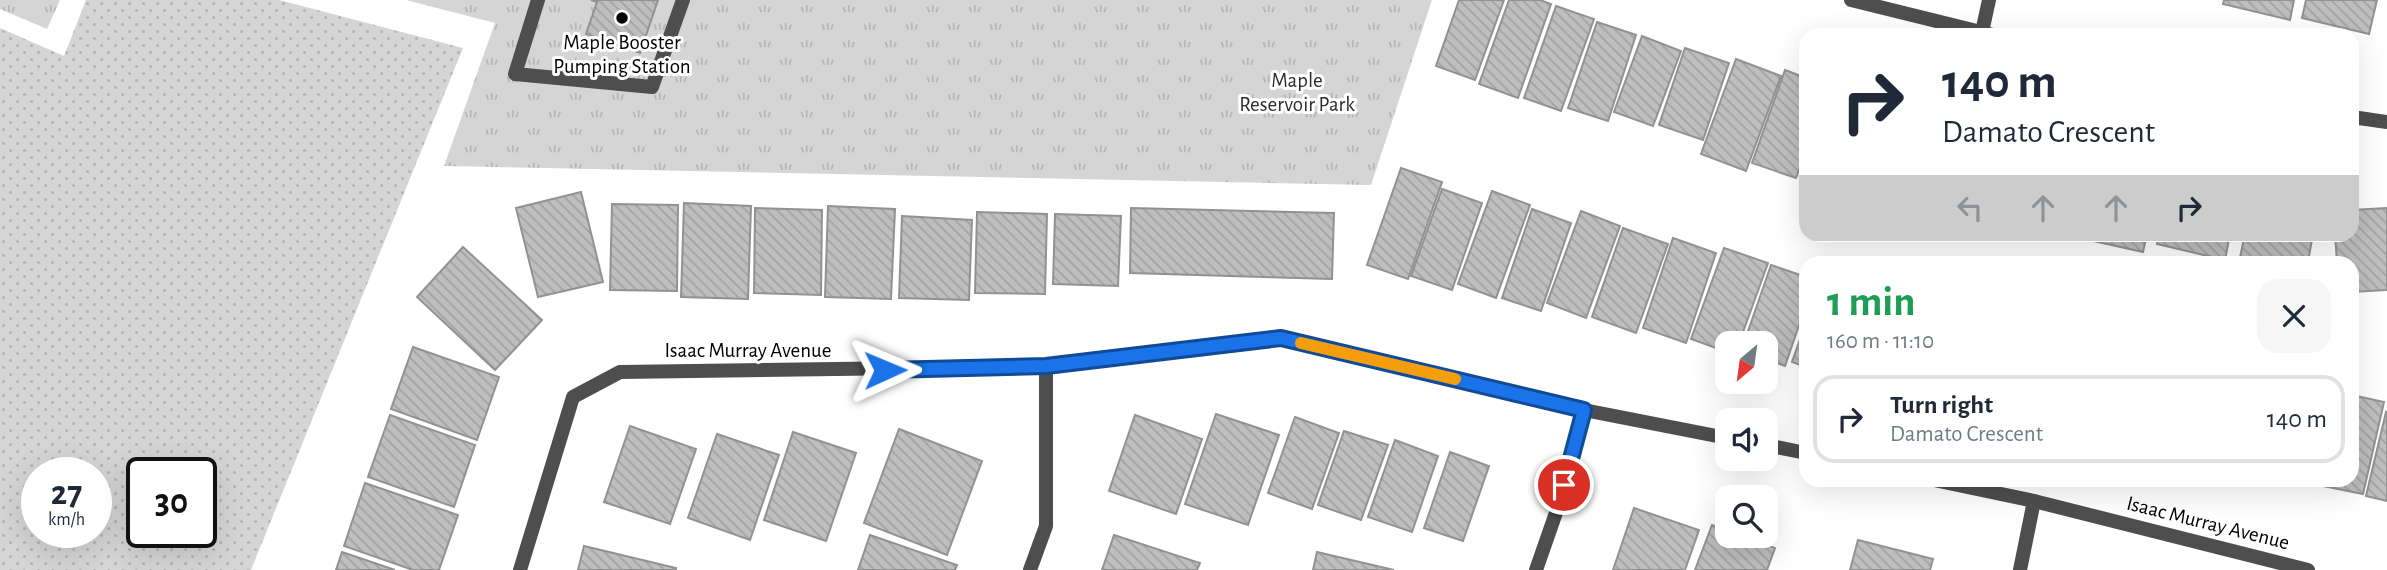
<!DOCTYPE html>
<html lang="en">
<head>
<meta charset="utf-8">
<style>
  :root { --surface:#fff; --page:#f6f6f7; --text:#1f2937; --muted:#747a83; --line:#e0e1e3 }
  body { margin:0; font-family:"Alegreya Sans",sans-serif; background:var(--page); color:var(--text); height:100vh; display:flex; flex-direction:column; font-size:26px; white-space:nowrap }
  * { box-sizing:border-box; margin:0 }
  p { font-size:23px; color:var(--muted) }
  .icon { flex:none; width:38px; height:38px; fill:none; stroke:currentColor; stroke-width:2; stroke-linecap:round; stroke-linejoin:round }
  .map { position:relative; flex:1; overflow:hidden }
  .panel { position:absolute; left:1799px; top:256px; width:560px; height:231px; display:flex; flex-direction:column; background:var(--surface); border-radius:21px; box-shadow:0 7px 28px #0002 }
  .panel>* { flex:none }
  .guide { position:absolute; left:1799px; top:28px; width:560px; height:214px; border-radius:21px; box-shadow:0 7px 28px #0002; background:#fff; color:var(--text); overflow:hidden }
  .needle { width:46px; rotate:209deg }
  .fabs { position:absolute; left:1715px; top:331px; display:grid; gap:14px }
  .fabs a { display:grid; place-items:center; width:63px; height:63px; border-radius:14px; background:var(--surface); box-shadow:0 7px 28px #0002; font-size:35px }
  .speed { position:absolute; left:21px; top:457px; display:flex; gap:14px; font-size:35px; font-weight:700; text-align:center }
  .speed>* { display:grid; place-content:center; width:91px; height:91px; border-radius:50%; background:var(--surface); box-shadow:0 7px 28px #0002; line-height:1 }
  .speed small { font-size:18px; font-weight:400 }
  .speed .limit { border:4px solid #111; border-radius:10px; background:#fff; color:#111 }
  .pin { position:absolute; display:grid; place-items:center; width:60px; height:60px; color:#fff; margin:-30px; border:4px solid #fff; border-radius:50%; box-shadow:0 2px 7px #0007 }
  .me { position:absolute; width:77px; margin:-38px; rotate:89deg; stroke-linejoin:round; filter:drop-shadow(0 0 5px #0008) }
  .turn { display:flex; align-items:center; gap:24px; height:147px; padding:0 28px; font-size:32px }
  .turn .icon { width:91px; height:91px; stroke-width:2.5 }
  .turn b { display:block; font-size:49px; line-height:60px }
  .lanes { display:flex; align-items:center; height:66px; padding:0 28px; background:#0003; justify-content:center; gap:35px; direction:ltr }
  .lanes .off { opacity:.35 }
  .round { display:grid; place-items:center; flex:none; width:74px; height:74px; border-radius:21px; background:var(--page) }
  .headline { display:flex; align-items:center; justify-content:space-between; height:119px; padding:0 28px }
  h1 { font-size:42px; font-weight:600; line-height:52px; color:#1e9e55 }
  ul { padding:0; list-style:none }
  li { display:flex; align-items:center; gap:21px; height:88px; margin:0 14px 10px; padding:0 14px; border:4px solid var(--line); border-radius:21px }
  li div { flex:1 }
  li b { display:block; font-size:26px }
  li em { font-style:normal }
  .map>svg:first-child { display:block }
  .grass { fill:url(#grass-dots); fill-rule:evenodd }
  .park { fill:url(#park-tufts) }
  .building { fill:url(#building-back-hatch); stroke:#929292; stroke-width:2 }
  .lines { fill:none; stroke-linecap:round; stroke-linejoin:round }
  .service { stroke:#4e4e4e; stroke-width:14 }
  .minor { stroke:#4e4e4e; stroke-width:14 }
  .route-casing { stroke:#114b97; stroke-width:18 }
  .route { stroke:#1a73e8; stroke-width:12 }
  .slow { stroke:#f59e0b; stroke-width:12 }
  .poi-dot { fill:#000; stroke:#fff; stroke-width:2.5 }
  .labels { text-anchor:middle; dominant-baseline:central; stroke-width:6; stroke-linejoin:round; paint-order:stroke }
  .poi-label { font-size:21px; fill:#000; stroke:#fff }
  .park-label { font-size:21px; fill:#2c2c2c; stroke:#fff }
  .street-label { font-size:21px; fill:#000; stroke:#fff }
</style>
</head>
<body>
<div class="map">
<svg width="2387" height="570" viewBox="0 0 2387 570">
  <defs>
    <pattern id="grass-dots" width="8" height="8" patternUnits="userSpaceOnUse" patternTransform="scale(1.75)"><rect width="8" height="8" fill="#d5d5d5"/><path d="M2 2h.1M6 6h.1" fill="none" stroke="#b5b5b5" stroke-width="1.8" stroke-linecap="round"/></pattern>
    <pattern id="park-tufts" width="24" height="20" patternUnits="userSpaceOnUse" patternTransform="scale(1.75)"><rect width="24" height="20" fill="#d5d5d5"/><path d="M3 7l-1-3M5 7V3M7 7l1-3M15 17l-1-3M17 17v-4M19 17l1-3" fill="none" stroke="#b5b5b5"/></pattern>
    <pattern id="building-back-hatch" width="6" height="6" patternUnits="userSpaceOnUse" patternTransform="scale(1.75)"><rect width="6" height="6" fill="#bebebe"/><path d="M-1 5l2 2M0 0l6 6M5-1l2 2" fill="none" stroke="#a2a2a2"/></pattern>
  </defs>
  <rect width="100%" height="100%" fill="#fff"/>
  <path class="grass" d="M86,0H279L463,48L251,570H0V28L64,56ZM37,472H96V532H37ZM142,472H201V532H142Z"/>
  <g class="park">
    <path d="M0,0H60L47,29L0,9Z"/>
    <path d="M406,0H1432L1371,185L444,166L495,23Z"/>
  </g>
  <g class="building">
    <path d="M591,0H658L640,53L586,34L597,2Z"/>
    <path d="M1459,0H1504L1475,80L1436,66Z"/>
    <path d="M1509,0H1540L1551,4L1518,98L1479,84Z"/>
    <path d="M2224,0H2294L2290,20L2223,4Z"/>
    <path d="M2306,0H2377L2369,34L2302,18Z"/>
    <path d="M1556,6L1594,19L1561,111L1524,98Z"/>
    <path d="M1597,22L1636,35L1608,121L1568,108Z"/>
    <path d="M1642,36L1681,51L1653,126L1614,112Z"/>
    <path d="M1685,48L1729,63L1703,140L1659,125Z"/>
    <path d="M1736,59L1781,76L1746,171L1701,154Z"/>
    <path d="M1785,70L1806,78V151L1796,178L1752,163Z"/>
    <path d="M1401,168L1442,182L1408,279L1367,265Z"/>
    <path d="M1442,189L1482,203L1452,290L1411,276Z"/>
    <path d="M1492,191L1530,205L1496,298L1458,284Z"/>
    <path d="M581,192L603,282L538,297L516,208Z"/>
    <path d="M684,203L751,206L748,299L681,297Z"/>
    <path d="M612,204L678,205L677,291L610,290Z"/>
    <path d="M828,206L895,209L891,299L825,297Z"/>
    <path d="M755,208L822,210L821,295L754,293Z"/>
    <path d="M1131,208L1334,213L1332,279L1130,273Z"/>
    <path d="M2387,208V290L2352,292V262H2337L2335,234H2352V210Z"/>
    <path d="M1532,209L1571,223L1541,311L1502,298Z"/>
    <path d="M1581,211L1620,226L1586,318L1547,303Z"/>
    <path d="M977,212L1047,214L1045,294L975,293Z"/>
    <path d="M1055,214L1121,216L1118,286L1053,284Z"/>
    <path d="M902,216L972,220L969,300L899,298Z"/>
    <path d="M1623,228L1668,244L1636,333L1592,317Z"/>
    <path d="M2081,234H2147L2143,252L2080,238Z"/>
    <path d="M2159,234H2230L2225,260L2157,244Z"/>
    <path d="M2245,234H2313L2308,262H2239Z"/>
    <path d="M1673,238L1716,253L1686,343L1643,328Z"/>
    <path d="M463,247L542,320L495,370L417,297Z"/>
    <path d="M1724,248L1768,263L1739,343H1727V352L1691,339Z"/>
    <path d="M1771,265L1806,277V305L1785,366L1766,359V343H1744Z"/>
    <path d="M1806,322V367L1792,362Z"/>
    <path d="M413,347L499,377L477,440L391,409Z"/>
    <path d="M2352,395L2384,402L2363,494L2323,486L2325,480H2352Z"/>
    <path d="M2386,412L2387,413V501L2366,496Z"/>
    <path d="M1216,414L1279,435L1248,525L1185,504Z"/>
    <path d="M390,415L475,445L454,507L368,477Z"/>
    <path d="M1135,415L1202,439L1176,514L1109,491Z"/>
    <path d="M1295,417L1339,433L1312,509L1268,493Z"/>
    <path d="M630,426L696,449L670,524L604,502Z"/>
    <path d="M899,429L982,461L947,555L864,523Z"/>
    <path d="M1344,431L1388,445L1361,520L1318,505Z"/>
    <path d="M793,432L856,453L826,541L764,520Z"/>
    <path d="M717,434L779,455L750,540L688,518Z"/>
    <path d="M1395,440L1438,456L1412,532L1368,517Z"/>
    <path d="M1450,452L1489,466L1463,541L1424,528Z"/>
    <path d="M365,483L458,515L439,570H413L344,546Z"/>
    <path d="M1634,508L1699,530L1685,570H1613Z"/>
    <path d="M1712,525L1727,531V536H1741L1775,548L1767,570H1695Z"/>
    <path d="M870,535L957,565L955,570H858Z"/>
    <path d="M1114,535L1200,563L1197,570H1102Z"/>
    <path d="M1858,540L1933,559L1930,570H1850Z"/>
    <path d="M584,546L676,568V570H578Z"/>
    <path d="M342,552L395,570H336Z"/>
    <path d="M1317,552L1394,570H1313Z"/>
  </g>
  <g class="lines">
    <path class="service" d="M538,0L515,74L652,87L683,0"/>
    <g class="minor">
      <path d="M1851,0L1993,35"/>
      <path d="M1982,32L1989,0"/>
      <path d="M2352,117L2387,122"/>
      <path d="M1766,445L1806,453"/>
      <path d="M1934,480L2034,501L2308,570"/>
      <path d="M520,570L573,397L620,372L1046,366L1281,338L1584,410L1727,438"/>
      <path d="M1030,570L1046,526V366"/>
      <path d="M1536,570L1558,507L1584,410"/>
      <path d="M2020,570L2034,501"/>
    </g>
  </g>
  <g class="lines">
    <g class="route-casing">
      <path id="route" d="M885,370L1046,366L1281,338L1584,410L1564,485"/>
    </g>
    <use href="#route" class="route"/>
    <path class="slow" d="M1301,343L1455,379"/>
  </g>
  <circle class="poi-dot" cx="622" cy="18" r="7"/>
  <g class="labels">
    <g class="poi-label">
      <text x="622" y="42">Maple Booster<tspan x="622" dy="24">Pumping Station</tspan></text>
    </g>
    <g class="park-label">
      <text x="1297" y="80">Maple<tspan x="1297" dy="24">Reservoir Park</tspan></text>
    </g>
    <g class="street-label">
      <text x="748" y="350">Isaac Murray Avenue</text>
      <text transform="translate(2208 523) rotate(14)">Isaac Murray Avenue</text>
    </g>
  </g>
</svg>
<div class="fabs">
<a><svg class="needle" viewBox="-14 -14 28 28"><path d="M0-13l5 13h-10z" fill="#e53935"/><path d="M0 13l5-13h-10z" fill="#747a83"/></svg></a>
<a><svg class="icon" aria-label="sound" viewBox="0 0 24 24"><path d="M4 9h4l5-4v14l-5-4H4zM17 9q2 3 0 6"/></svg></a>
<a><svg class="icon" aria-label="search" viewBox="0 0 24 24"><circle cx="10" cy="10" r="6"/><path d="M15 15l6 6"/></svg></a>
</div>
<div class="speed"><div>27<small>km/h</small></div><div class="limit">30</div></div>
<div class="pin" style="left:1564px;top:485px;background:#d93025"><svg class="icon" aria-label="arrive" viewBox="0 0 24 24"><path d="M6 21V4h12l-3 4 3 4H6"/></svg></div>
<svg class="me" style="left:885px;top:370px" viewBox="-20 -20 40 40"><path d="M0-17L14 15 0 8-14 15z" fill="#1a73e8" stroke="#fff" stroke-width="4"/></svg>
<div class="guide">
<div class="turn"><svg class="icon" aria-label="right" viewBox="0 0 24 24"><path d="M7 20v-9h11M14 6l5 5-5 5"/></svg><div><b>140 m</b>Damato Crescent</div></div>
<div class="lanes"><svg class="icon off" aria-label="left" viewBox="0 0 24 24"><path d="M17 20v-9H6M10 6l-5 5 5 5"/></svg><svg class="icon off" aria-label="ahead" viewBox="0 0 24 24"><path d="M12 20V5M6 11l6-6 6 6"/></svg><svg class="icon off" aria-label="ahead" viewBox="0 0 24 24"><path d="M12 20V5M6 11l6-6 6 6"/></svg><svg class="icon" aria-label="right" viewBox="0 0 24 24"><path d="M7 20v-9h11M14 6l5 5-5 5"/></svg></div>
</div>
<section class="panel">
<div class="headline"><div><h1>1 min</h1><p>160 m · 11:10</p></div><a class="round"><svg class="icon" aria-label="close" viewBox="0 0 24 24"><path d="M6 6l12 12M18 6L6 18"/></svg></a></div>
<ul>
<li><svg class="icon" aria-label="right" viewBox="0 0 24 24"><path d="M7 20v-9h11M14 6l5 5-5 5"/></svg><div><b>Turn right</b><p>Damato Crescent</p></div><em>140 m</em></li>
</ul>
</section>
</div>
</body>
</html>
